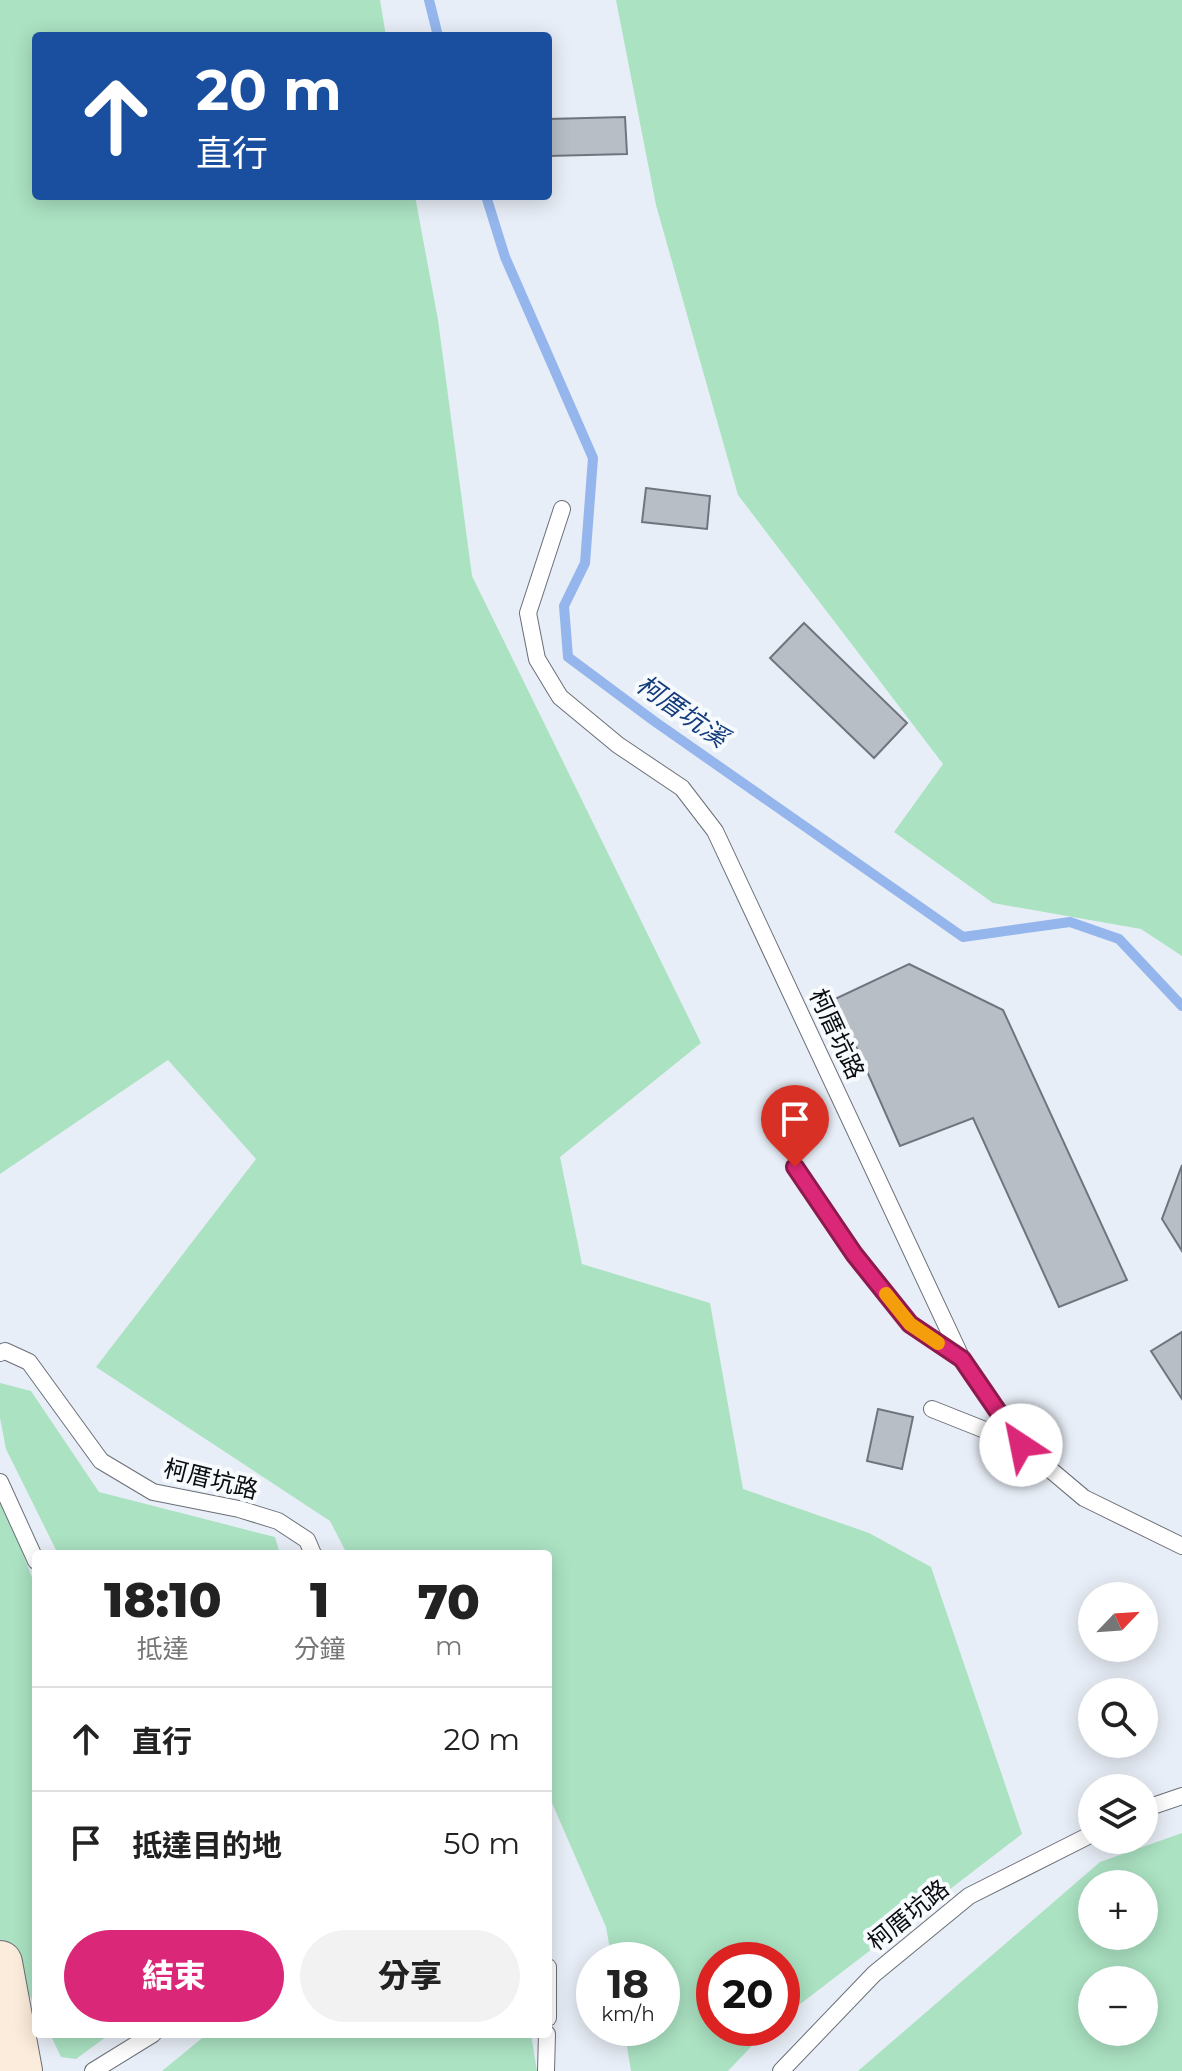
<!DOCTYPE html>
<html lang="zh-TW">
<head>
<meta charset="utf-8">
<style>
  :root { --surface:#fff; --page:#f2f2f2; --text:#222; --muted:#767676; --line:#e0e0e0; --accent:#db2777 }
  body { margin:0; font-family:Montserrat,"Noto Sans TC",sans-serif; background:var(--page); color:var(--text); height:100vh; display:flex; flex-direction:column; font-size:30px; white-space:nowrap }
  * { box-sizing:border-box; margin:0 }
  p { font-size:26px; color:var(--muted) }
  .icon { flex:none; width:44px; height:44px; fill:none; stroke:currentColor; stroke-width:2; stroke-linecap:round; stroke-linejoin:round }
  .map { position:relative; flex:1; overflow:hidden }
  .sheet { position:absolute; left:32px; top:1550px; width:520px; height:488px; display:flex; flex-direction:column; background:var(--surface); border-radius:8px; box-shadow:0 4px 20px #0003 }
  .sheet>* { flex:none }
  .banner { position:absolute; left:32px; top:32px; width:520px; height:168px; border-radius:8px; box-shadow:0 4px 20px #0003; background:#1a4fa0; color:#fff; overflow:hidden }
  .needle { width:52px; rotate:65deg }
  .controls { position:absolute; left:1078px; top:1582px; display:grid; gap:16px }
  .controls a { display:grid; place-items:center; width:80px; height:80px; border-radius:50%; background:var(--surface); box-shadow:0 4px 20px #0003; font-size:40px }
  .speed { position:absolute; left:576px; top:1942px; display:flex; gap:16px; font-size:40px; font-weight:700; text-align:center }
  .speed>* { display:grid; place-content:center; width:104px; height:104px; border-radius:50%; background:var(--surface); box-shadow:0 4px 20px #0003; line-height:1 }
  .speed small { font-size:20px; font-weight:400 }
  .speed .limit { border:12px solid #d22; background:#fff; color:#111 }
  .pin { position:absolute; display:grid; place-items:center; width:68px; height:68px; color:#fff; margin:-82px -34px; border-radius:50% 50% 50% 0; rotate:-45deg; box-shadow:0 0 8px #0007 }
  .pin .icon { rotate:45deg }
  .me { position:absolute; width:88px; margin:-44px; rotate:326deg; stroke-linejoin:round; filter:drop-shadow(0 0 6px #0008) }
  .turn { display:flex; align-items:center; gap:28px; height:168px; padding:0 32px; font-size:36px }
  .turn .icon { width:104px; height:104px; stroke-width:2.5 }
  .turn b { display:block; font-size:56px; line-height:68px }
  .eta { display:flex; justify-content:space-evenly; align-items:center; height:136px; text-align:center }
  .eta b { font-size:48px; font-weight:800; line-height:56px }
  .action { display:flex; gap:16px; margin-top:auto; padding:16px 32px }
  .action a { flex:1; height:92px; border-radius:48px; background:var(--accent); color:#fff; font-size:32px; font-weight:800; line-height:92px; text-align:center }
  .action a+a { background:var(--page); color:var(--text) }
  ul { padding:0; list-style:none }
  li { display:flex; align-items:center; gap:24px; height:104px; padding:0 32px; border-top:2px solid var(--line) }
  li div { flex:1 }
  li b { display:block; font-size:30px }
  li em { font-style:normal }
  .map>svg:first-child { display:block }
  .green { fill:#abe2c2; fill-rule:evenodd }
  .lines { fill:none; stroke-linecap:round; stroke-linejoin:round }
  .stream { stroke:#94b6ed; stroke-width:10 }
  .building { fill:#b8bec6; stroke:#70757d; stroke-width:2 }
  .lane-casing { stroke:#6a6f77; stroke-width:18 }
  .secondary-casing { stroke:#6a6f77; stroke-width:46 }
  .lane { stroke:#fff; stroke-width:16 }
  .secondary { stroke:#fcecdb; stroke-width:44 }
  .route-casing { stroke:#8e194d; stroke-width:20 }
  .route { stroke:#db2777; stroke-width:14 }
  .slow { stroke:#f59e0b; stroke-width:14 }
  .labels { text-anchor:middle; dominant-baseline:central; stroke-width:8; stroke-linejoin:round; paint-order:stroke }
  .street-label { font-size:24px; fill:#0b0d10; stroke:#f8fbfe }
  .water-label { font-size:26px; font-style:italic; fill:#153c7c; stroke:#f8fbfe }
</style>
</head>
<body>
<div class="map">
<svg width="1182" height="2071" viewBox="0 0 1182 2071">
  <rect width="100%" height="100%" fill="#e8eef7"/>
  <g class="green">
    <path d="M0,0H380L386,36H36V196H415L438,320L472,576L701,1043L560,1157L582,1264L710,1303L743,1489L869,1533L931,1567L1022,1834L782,2018V1960H714V2028H769L728,2071H631L624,2028H662V1960H612L606,1927L548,1794V1554H347L330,1521L96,1367L256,1159L168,1060L0,1174Z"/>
    <path d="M616,0H1182V956L1141,929L993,903L894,832L943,764L738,495L656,205Z"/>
    <path d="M0,1383L31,1391L99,1492L275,1537L280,1554H58L6,1449L0,1418Z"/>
    <path d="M0,1494L36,1588V2008L0,1939Z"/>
    <path d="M1182,1833V2071H858L1100,1862ZM1144,1884V1936H1092V1884ZM1092,1980H1144V2032H1092Z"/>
    <path d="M50,2034H110L76,2059L61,2057Z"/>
    <path d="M207,2034H531L537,2071H162Z"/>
  </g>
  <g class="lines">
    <g class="stream">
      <path d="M429,0L438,36"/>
      <path d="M486,196L505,257L593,458L585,563L564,606L568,657L654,721L963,937L1070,922L1119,939L1182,1006"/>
    </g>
  </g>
  <g class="building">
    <path d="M625,117L627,154L548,156V119Z"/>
    <path d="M646,488L710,496L707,529L642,522Z"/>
    <path d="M804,623L907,723L874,758L770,658Z"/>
    <path d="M909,964L1003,1010L1127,1280L1059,1307L973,1118L900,1146L835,999Z"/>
    <path d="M1182,1165V1251L1162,1219Z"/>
    <path d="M1182,1332V1399L1151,1351Z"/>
    <path d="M878,1409L913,1417L902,1469L867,1461Z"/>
  </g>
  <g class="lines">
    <g class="lane-casing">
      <g id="lane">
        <path d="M562,509L528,613L537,659L560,697L618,745L682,788L715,831L962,1359L1021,1445L1084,1498L1182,1546"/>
        <path d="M795,1167L854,1254L910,1324L961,1358"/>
        <path d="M0,1353L5,1351L29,1362L101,1461L153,1492L239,1509L278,1521L307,1540L313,1554"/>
        <path d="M932,1409L1020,1444"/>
        <path d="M0,1482L36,1561"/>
        <path d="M1144,1809L1182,1796"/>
        <path d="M548,1967V2018"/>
        <path d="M93,2071L153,2034"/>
        <path d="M546,2071L547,2034"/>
        <path d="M781,2071L874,1974L969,1896L1092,1834"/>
      </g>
    </g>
    <g class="secondary-casing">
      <path id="secondary" d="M0,1963L20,2071"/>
    </g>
    <use href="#lane" class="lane"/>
    <use href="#secondary" class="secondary"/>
  </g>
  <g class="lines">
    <g class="route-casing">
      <path id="route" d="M795,1167L854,1254L910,1324L962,1359L1021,1445"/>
    </g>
    <use href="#route" class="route"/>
    <path class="slow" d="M886,1294L910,1324L938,1343"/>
  </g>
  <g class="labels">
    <g class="street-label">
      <text transform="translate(837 1034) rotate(65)">柯厝坑路</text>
      <text transform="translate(211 1479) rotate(14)">柯厝坑路</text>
      <text transform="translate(908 1915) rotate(-39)">柯厝坑路</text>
    </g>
    <g class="water-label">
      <text transform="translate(682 711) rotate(35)">柯厝坑溪</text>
    </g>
  </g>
</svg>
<div class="controls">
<a><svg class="needle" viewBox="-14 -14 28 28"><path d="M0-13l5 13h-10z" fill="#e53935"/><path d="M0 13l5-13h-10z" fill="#767676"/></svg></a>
<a><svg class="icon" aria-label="search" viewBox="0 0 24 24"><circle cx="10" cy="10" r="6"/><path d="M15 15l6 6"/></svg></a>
<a><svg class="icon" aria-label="layers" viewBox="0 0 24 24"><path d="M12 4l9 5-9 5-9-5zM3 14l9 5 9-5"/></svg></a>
<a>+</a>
<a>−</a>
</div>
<div class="speed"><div>18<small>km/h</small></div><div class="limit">20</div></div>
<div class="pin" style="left:795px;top:1167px;background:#d93025"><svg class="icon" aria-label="arrive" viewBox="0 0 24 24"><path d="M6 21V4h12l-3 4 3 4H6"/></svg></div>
<svg class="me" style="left:1021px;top:1445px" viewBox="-20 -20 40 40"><circle r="19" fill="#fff"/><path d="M0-13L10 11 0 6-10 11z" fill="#db2777"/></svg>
<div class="banner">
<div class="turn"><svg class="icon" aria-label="ahead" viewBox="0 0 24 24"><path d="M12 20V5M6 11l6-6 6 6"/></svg><div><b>20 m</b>直行</div></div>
</div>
<section class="sheet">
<div class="eta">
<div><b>18:10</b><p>抵達</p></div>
<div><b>1</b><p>分鐘</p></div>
<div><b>70</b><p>m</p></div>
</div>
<ul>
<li><svg class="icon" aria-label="ahead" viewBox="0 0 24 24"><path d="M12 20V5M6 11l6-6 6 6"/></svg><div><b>直行</b></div><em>20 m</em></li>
<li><svg class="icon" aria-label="arrive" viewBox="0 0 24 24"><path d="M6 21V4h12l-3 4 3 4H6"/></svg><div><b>抵達目的地</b></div><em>50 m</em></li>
</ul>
<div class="action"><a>結束</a><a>分享</a></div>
</section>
</div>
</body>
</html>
